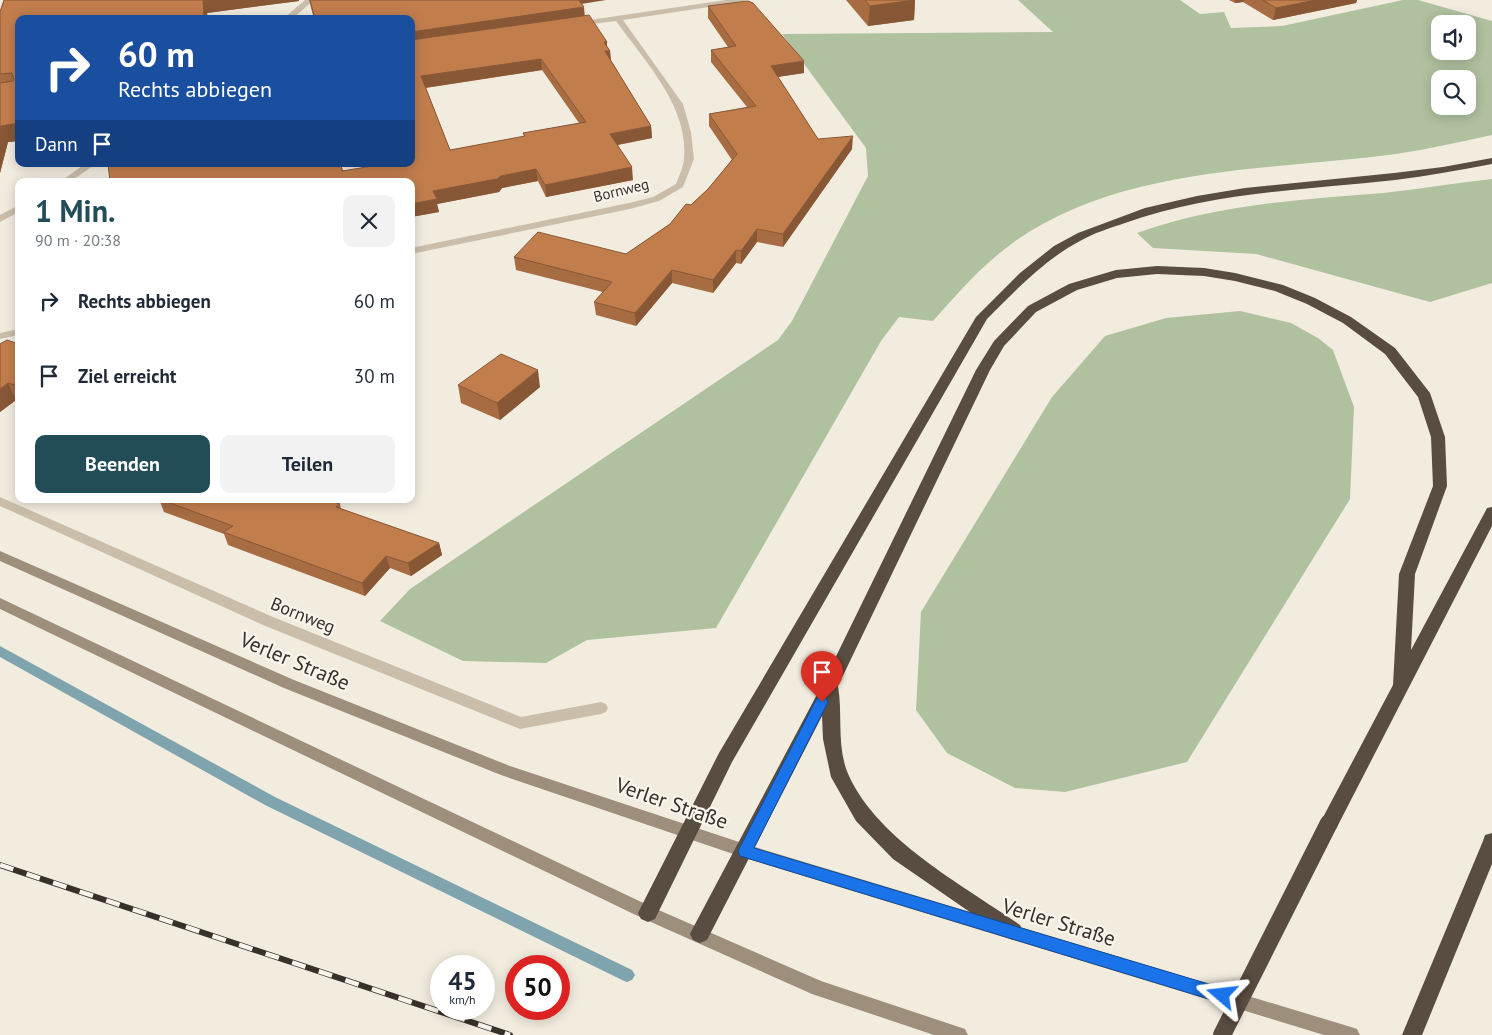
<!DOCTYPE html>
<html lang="de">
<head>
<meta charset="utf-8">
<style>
  :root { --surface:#fff; --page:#f2f2f3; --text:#1f2937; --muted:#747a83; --accent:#214c58 }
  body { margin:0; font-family:"PT Sans",sans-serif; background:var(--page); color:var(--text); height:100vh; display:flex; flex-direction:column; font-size:19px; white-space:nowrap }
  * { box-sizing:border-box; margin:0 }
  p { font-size:16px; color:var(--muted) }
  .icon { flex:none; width:28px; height:28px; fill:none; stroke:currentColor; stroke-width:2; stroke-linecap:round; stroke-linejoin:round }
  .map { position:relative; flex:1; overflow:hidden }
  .panel { position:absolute; left:15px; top:178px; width:400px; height:325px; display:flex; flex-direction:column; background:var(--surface); border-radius:10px; box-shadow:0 2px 12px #0003 }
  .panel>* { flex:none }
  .hud { position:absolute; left:15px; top:15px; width:400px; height:152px; border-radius:10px; box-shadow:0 2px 12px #0003; background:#1a4fa0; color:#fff; overflow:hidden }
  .controls { position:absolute; left:1431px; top:15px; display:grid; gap:10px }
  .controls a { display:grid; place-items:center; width:45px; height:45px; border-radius:10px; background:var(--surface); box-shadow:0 2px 12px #0003; font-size:25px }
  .speed { position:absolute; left:430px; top:955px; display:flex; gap:10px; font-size:25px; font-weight:700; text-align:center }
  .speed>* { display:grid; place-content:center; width:65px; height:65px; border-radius:50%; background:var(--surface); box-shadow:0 2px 12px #0003; line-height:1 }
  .speed small { font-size:12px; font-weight:400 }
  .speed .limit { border:8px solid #d22; background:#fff; color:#111 }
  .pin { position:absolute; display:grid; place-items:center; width:42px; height:42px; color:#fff; margin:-51px -21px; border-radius:50% 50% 50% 0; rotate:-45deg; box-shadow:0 0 5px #0007 }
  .pin .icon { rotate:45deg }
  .me { position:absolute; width:55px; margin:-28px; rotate:287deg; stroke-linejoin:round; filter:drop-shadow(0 0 4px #0008) }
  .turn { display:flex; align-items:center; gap:18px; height:105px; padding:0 20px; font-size:22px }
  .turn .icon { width:65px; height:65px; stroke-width:2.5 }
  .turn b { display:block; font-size:35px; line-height:42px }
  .then { display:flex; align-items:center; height:48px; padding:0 20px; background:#0003; gap:10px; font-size:19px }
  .round { display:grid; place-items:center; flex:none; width:52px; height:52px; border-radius:10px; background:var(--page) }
  .overview { display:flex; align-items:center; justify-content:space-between; height:85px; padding:0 20px }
  h1 { font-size:30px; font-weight:700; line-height:38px; color:var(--accent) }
  .cta { display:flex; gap:10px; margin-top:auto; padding:10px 20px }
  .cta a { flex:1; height:58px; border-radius:10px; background:var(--accent); color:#fff; font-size:20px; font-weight:700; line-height:58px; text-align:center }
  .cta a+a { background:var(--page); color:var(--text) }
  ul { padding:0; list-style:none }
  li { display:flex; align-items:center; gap:15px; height:75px; padding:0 20px }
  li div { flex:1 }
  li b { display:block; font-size:19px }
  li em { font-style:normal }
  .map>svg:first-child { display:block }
  .green { fill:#b0c19f; fill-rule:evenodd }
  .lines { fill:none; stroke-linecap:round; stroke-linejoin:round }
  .stream { fill:#7fa4ae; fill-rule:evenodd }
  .minor { fill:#cabeab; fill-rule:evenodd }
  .secondary { fill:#9e8e7c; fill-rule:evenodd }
  .motorway { fill:#594c41; fill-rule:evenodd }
  .rail-casing { stroke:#38312a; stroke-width:6 }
  .rail { stroke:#faf5eb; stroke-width:4.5; stroke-dasharray:14; stroke-linecap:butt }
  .motorway-bridge { stroke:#594c41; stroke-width:18 }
  .wall { fill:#a76c42; fill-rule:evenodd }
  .shaded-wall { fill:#885836 }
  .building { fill:#c27d4d; stroke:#885836; fill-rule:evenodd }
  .route { fill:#1a73e8; stroke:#114b97 }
  .labels { text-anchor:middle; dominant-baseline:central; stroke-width:4.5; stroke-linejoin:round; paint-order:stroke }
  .far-street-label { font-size:15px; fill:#38312a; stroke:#faf5eb }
  .street-label { font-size:18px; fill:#38312a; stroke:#faf5eb }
  .near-street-label { font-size:21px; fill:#38312a; stroke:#faf5eb }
</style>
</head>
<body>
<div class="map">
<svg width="1492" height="1035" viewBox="0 0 1492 1035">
  <rect width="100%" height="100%" fill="#f2ecdf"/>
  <g class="green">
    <path d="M1018,0H1180L1200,14L1224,12L1231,28L1282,26L1403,0H1418L1492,21V135C1460,142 1428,149 1396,154C1268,171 1124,165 1014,242C982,265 959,292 933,321L899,317L881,341L716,628L587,640L546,663L463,661L380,621L410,589L778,340L792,321L868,176L866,148L782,34L1053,32ZM1440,24H1468V51H1440ZM1440,79H1468V106H1440Z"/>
    <path d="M1492,179V283L1430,302L1256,254L1153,248L1137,233C1219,204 1297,200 1383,193C1419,189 1456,183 1492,179Z"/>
    <path d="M1240,311L1291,323L1318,338L1333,350L1354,407L1350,499L1187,762L1065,792L1015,788L947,753L916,710L921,612L1052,397L1105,336L1166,318Z"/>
  </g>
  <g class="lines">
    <path class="stream" d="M0,646L275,797L632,970L635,975L632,980L627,982L622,980L265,805L0,657Z"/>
    <g class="minor">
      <path d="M305,0H314L292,19H283Z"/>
      <path d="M726,0H746L742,2L623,20L683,104L691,132L694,159L683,187L659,201L630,209L411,254V248L629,203L653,197L676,184C679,176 684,166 684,158C689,107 644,60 616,21L576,26L572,24L576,22Z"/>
      <path d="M85,164H96L71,181H61Z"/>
      <path d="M19,205V212L0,222V215Z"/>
      <path d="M19,329V335L0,339V333Z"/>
      <path d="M0,497L273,617L521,717L601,702L606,704L608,708L606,712L601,714L520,729L515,727L263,625L0,506Z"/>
    </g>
    <g class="secondary">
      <path d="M0,551L294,680L510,766L745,844L1351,1027L1357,1029L1360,1035H1324L745,858L501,775L284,688L0,561Z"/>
      <path d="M0,598L654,908L821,981L965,1029L968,1035H934L812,994L642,918L0,609Z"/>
    </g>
    <g class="motorway">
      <path d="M1492,158V164C1460,170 1427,176 1395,180C1304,190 1212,192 1125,223C1110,228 1094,233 1080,241C1044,260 1016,290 987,319L732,762L655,919L648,922L641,919L638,913L641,907L719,753L976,317L1020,273L1054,246L1078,233L1145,208L1197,196L1245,188L1394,173L1443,167Z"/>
      <path d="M1157,266L1204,268L1235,273L1283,285L1315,298L1351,317L1395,348L1430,393L1445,437L1447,486L1415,574L1411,650L1485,512L1487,508L1492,507V526L1336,829L1329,831L1322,829L1320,823L1393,685L1399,574L1433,486L1431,437L1418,397L1385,354L1343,323L1307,304L1275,291L1235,281L1204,276L1157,274L1117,278L1077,290L1036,312L1004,346L990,370L838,686C843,715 836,748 849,776C879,841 963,885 1020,925L1023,931L1020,937L1013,940L1006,937L893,859L856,821L831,777L823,739L822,716L707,940L700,943L693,940L690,934L693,928L822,685L976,370L994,341L1028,306L1069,284L1116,270Z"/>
      <path d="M1492,833V864L1422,1035H1402L1483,841L1485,835Z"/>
    </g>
    <g class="rail-casing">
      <path id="rail" d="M0,865L510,1035"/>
    </g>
    <use href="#rail" class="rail"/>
    <path class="motorway-bridge" d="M1222,1035L1329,823"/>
  </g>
  <g class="wall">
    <path d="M4,0H299V1L207,13L208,19H19V141L8,142L0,173V12Z"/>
    <path d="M309,0L581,4L584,16L610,51L611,61L651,126L652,138L618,145L633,180L546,197L538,181L502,188L499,192L437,204L439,212L411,217V181L108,164H341L343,171L411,164L412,138L411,136V19H314ZM542,70L579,123L523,133L524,137L450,150L426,88Z"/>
    <path d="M846,0H915L914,20L868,26Z"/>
    <path d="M1229,0H1357L1356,3L1273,20L1243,2L1235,3Z"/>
    <path d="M708,6L804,73L778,77L818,139L852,149L783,247L757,242L741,264L736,263L713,293L672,283L636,326L596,315L594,302L603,292L516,270L514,257L626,254L670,224L708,189L732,160L709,126V114L747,107L711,62V50L728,47L708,18Z"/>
    <path d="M0,344H19V401L16,400L0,412Z"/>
    <path d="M458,385L540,387L500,420L461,403Z"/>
    <path d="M159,499L340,504L341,509L439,543L442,555L411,576L390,568L365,596L228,545L224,534L164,512Z"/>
  </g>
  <g class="shaded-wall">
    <path d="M203,0H299V1L207,13L208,19H198Z"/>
    <path d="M575,0H606L575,5Z"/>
    <path d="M915,0L914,20L868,26L870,6Z"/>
    <path d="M1235,0H1244L1243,2L1235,3Z"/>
    <path d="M1316,0H1357L1356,3L1273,20L1276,8Z"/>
    <path d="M584,7L585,19L411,44V32Z"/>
    <path d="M604,42H607V51H610L611,62L605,63Z"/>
    <path d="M541,59L542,70L423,88L421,76Z"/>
    <path d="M804,61V73L770,78L771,66Z"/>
    <path d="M19,123V141L8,142L0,173V129L1,126Z"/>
    <path d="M651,126L652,138L611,146L610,134Z"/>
    <path d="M853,136L852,149L783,247V234Z"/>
    <path d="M632,167L633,180L546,197L545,185Z"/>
    <path d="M536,169L538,181L502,188L499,192L437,204L439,212L411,217V204L433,191L501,176Z"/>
    <path d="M757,229V242L741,264V251Z"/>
    <path d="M736,250V263L713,293V280Z"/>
    <path d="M672,270V283L636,326L635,313Z"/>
    <path d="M538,370L540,387L500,420L497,403Z"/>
    <path d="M8,383L16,400L0,412V389Z"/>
    <path d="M439,543L442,555L411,576L408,563Z"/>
    <path d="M386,556L390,568L365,596L362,583Z"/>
  </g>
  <g class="building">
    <path d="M4,0H203L204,18L198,19H19V123L1,126L0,129V83L13,81L14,80L12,73L0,74V12Z"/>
    <path d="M310,0H579L584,7L411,32V19H315Z"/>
    <path d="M865,0H915L870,6Z"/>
    <path d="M1263,0H1316L1276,8Z"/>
    <path d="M748,1L753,3L804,61L771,66L818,139L853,136L783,234L757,229L741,251L736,250L713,280L672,270L635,313L594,302L612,282L514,257L538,232L626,254L670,224L686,204L691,205L708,189L737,154L709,114L756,106L711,50L736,46L708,6Z"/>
    <path d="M589,15L607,42H604L610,51H605L651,126L610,134L632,167L545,185L536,169L501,176L497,179L433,191L437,199L411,204V181H110L108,164H341L342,171L385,164H411V138L413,137L411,131V40ZM541,59L586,122L523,133L525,136L450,150L421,76Z"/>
    <path d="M7,340L19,344V386L8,383L0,389V344Z"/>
    <path d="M501,354L538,370L497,403L458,385Z"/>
    <path d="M159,499H325L340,504L336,507L439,543L408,563L386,556L362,583L223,532L233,526Z"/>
  </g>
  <path class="route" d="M822,697L826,698L828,702L754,848L1222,988L1228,990L1230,995L1228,1000L1222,1003L740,856L738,851L740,847L817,698Z"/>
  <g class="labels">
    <g class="far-street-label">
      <text transform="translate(621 190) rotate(-14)">Bornweg</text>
    </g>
    <g class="street-label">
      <text transform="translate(303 615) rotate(22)">Bornweg</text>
    </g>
    <g class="near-street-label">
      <text transform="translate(295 661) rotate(23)">Verler Straße</text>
      <text transform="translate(672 803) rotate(19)">Verler Straße</text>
      <text transform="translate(1059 922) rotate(17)">Verler Straße</text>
    </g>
  </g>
</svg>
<div class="controls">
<a><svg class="icon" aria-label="sound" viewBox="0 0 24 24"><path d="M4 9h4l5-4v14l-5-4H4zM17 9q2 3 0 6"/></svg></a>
<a><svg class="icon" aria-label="search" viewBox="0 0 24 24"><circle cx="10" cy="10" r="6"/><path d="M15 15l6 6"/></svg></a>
</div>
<div class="speed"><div>45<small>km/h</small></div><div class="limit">50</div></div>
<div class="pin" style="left:822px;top:702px;background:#d93025"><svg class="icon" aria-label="arrive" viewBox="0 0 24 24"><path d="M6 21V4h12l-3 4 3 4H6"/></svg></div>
<svg class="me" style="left:1222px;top:995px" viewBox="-20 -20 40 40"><path d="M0-17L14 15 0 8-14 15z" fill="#1a73e8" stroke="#fff" stroke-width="4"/></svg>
<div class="hud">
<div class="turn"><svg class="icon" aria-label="right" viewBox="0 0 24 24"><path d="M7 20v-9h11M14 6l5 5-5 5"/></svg><div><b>60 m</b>Rechts abbiegen</div></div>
<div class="then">Dann<svg class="icon" aria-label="arrive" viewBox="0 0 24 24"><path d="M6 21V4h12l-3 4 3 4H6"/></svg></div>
</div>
<section class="panel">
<div class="overview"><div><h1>1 Min.</h1><p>90 m · 20:38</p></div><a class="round"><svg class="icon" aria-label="close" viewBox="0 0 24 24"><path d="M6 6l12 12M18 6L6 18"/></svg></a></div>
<ul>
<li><svg class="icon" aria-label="right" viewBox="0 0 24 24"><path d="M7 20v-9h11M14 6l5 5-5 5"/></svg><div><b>Rechts abbiegen</b></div><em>60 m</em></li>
<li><svg class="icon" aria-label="arrive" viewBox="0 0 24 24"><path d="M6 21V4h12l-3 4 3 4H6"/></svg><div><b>Ziel erreicht</b></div><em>30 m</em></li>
</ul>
<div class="cta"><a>Beenden</a><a>Teilen</a></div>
</section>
</div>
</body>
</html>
